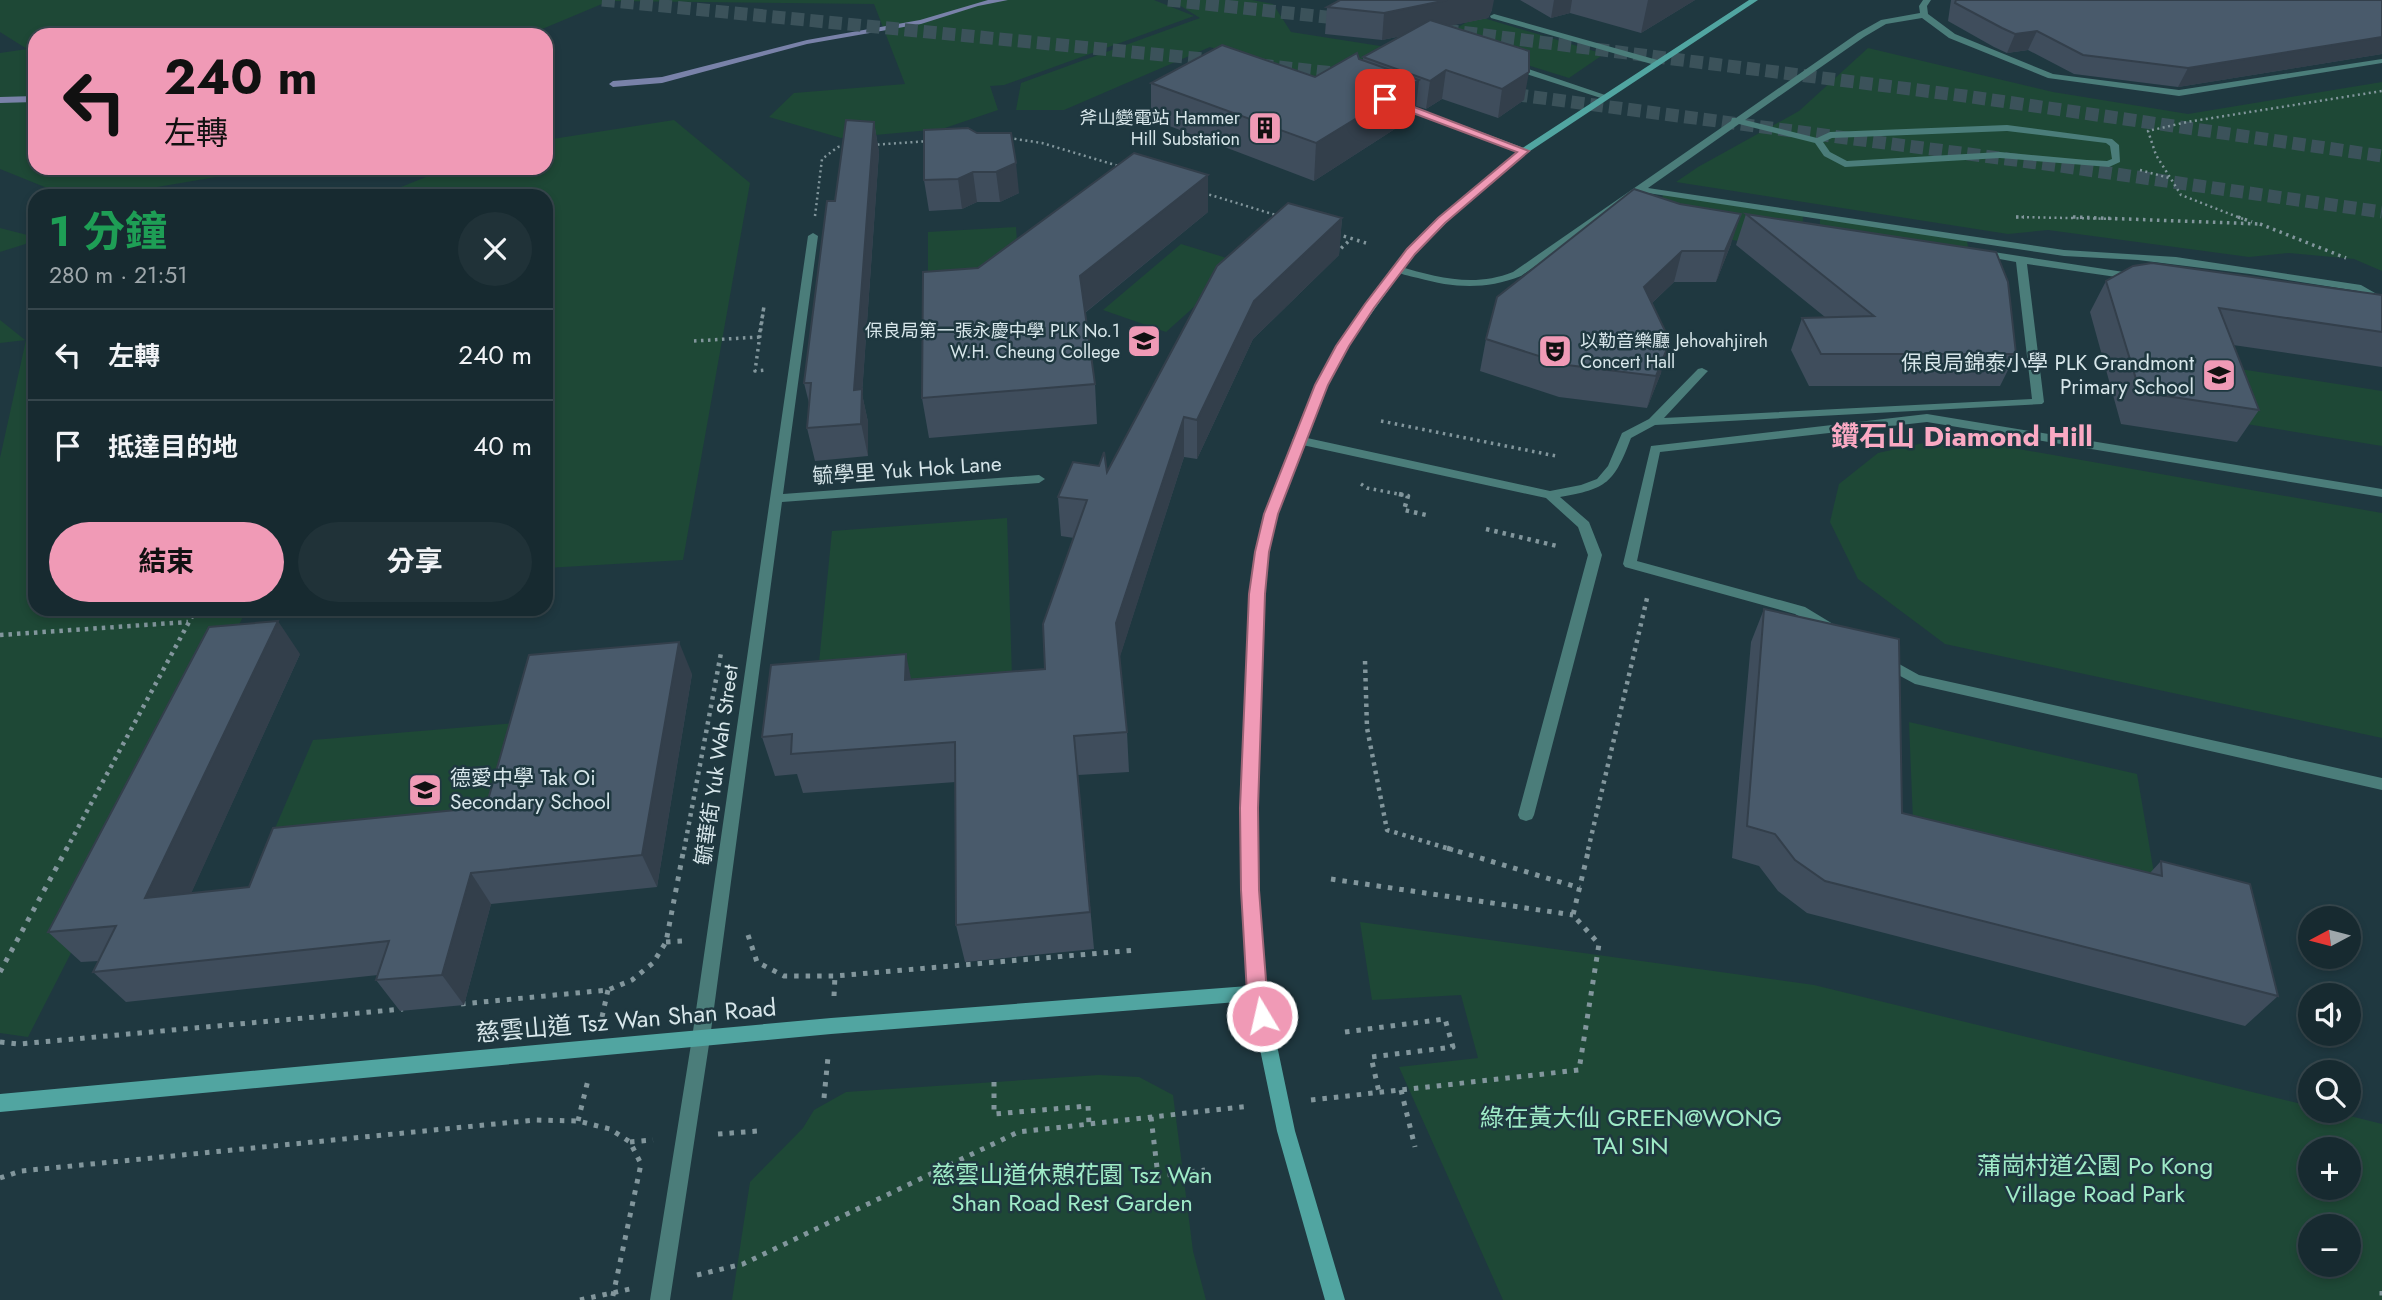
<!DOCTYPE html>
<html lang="zh-TW">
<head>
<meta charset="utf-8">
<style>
  :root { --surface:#172a30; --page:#203238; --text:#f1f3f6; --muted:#9ea7ab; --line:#36464c; --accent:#f09ab6 }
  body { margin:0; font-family:Jost,"Noto Sans TC",sans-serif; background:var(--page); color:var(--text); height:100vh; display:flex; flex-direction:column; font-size:26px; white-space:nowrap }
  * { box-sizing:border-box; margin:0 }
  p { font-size:23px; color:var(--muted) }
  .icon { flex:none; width:38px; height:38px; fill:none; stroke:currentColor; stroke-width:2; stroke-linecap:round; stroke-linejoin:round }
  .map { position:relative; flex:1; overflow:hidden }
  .drawer { position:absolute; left:28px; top:189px; width:525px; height:427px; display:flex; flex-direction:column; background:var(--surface); border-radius:21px; box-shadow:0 4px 10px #0003,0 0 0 2px var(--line) }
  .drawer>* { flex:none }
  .banner { position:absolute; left:28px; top:28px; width:525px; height:147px; border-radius:21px; box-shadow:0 4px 10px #0003,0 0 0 2px var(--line); background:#f09ab6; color:#111; overflow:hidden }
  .needle { width:46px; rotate:263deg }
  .fabs { position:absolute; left:2298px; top:906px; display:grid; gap:14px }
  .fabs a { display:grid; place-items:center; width:63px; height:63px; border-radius:50%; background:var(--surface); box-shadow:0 4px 10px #0003,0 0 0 2px var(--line); font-size:35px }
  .pin { position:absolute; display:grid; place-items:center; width:60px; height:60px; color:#fff; margin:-30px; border-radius:14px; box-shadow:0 4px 10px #0006 }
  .me { position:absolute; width:77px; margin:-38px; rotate:351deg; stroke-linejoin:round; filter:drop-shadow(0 0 5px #0008) }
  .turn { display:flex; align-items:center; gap:24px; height:147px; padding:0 21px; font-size:32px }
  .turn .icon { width:91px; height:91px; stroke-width:2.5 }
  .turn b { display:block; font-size:49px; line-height:60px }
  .round { display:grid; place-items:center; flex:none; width:74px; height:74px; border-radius:37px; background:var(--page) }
  .head { display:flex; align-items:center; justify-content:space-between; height:119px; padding:0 21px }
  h1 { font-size:42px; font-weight:700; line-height:52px; color:#1e9e55 }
  .cta { display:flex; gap:14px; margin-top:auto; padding:14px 21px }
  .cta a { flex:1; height:80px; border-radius:42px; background:var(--accent); color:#111; font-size:28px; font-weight:700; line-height:80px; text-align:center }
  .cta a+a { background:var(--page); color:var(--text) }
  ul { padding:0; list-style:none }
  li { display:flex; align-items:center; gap:21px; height:91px; padding:0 21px; border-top:2px solid var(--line) }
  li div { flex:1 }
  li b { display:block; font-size:26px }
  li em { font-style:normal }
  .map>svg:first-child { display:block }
  .green { fill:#1e4836; fill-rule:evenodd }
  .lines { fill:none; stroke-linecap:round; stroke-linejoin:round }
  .stream { fill:#7982a9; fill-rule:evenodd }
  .highway-tunnel { stroke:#3b525a; stroke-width:13; stroke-dasharray:13 6; stroke-linecap:butt }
  .path-far3 { stroke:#82969c; stroke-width:2.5; stroke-dasharray:2 3.5; stroke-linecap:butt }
  .path-far2 { stroke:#82969c; stroke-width:3.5; stroke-dasharray:2.5 4.5; stroke-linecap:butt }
  .path-far1 { stroke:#82969c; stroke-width:4.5; stroke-dasharray:3.5 5; stroke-linecap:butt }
  .path { stroke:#82969c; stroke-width:5; stroke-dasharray:4.5 7; stroke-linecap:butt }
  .lane { fill:#4b7d7a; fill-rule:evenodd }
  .street { fill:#4b7d7a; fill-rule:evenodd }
  .secondary { fill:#51a5a1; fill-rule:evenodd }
  .wall { fill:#3f4d5c }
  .shaded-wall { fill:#333f4b }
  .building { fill:#495a6b; stroke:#333f4b; stroke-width:2 }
  .route { fill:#f09ab6; stroke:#9c6476; stroke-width:2 }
  .labels { text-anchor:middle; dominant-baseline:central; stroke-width:5; stroke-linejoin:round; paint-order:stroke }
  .far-poi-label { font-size:18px; fill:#d7e6ea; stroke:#1f3840; text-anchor:end }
  .poi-label { font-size:21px; fill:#d7e6ea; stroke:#1f3840; text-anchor:end }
  .street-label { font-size:21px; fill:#d7e6ea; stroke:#1f3840 }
  .near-street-label { font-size:24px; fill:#d7e6ea; stroke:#1f3840 }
  .near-park-label { font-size:24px; fill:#9febc7; stroke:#1f3840 }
  .district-label { font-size:28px; font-weight:bold; fill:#faa9c3; stroke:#1f3840 }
</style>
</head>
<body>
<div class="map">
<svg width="2382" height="1300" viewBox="0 0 2382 1300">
  <rect width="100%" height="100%" fill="#1f3840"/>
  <g class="green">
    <path d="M0,0H1154L1194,16L1004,85L990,86L998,110L942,129L841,138L769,117L794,93L905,84L874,4L609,1L528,35H35V168H270L104,196H67L0,169V53L27,49L0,32Z"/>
    <path d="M1171,0H1252L1273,4L1291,32L1393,48L1340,94L1210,47L1064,110H1016L1021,83L1200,18Z"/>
    <path d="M1477,16L1604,54L1569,78L1440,38Z"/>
    <path d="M1868,48L2053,92L2188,114L2382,82V271L2354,259L2289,253L2249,257L2048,230L2008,234L1676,182L1698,167L1799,111Z"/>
    <path d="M674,120L750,183L683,560L546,568V196H379L448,168H546V140Z"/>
    <path d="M1663,194L1803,215L1802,251L1657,228Z"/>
    <path d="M1820,217L1967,240L1972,277L1820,253Z"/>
    <path d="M1016,227L1021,303L928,309V232Z"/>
    <path d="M0,228L35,237V241L0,252Z"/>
    <path d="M1181,244L1243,263L1166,332L1103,310Z"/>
    <path d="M0,320L25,340L35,336V609H247L28,1037L0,1033V458L26,340L0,343Z"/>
    <path d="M2221,366L2382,391V446L2240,423Z"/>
    <path d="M1951,437L2382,513V738L1945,644L1858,579L1830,522L1839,484L1878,453Z"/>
    <path d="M1007,518L1012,677L816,693L832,531Z"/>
    <path d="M528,722L499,826L267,847L313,740Z"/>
    <path d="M1909,722L2137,774L2155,879L1913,821Z"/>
    <path d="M1360,922L1814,985L2310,1106V1111H2330L2382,1124V1300H1503L1399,1067L1478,1058L1461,995L1372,1000ZM2310,1150H2348V1188H2310ZM2310,1227H2348V1265H2310Z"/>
    <path d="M1099,1075L1139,1077L1173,1095L1193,1251L1206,1300H732L750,1182L803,1128L814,1110L846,1092Z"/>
  </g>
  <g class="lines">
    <g class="stream">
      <path d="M988,0H1008L978,6L921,24L807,44L662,83L613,87L609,84L613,81L662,77L807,40L920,20Z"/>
      <path d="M35,96V102L0,103V97Z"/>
    </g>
    <g class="highway-tunnel">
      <path d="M602,0L1224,61"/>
      <path d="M1168,0L1354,20"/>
      <path d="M1445,30L1965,96L2382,156"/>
      <path d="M1260,65L1353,75"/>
      <path d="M1496,92L2060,166L2382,212"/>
    </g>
    <g class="path-far3">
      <path d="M1009,138L1042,143L1122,167"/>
      <path d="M872,145L930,141"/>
      <path d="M2140,170L2169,178"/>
      <path d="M1204,193L1279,216"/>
      <path d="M815,216L822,159L838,147L846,146"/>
      <path d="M2016,217L2119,219"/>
      <path d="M2243,219L2181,195L2156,155L2148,131L2187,122L2382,91"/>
    </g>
    <g class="path-far2">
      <path d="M2016,217H2024"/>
      <path d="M2073,217L2260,224"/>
      <path d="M2238,217L2252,222"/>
      <path d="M2260,224L2346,258"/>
      <path d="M1337,234L1366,243"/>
      <path d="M1336,253L1351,239"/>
      <path d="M694,341L759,337L764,306L755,371L766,370"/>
      <path d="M1381,421L1556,456"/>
      <path d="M1361,484L1367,488L1408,496"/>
    </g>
    <g class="path-far1">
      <path d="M1399,494L1408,496L1404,510L1426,515"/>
      <path d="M1486,529L1557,546"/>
      <path d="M0,635L188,622"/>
      <path d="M1365,661L1367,728L1387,830L1453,850"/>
      <path d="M66,850L196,609"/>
      <path d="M684,850L721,653"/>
      <path d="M1588,850L1648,594"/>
    </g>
    <g class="path">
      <path d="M1447,848L1580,888"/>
      <path d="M1331,879L1573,915"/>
      <path d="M748,935L757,962L784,976H835L1136,950"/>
      <path d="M666,942L682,941"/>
      <path d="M0,972L67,848"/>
      <path d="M834,996L835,976"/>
      <path d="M461,1004L608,990L632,980L653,963L666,942L684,848"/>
      <path d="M602,1017L608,990"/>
      <path d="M1345,1032L1445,1019L1453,1047L1371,1057L1379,1092"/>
      <path d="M0,1042L19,1044L403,1009"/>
      <path d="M994,1082V1114L1088,1106L1089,1124"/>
      <path d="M1401,1090L1415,1147"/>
      <path d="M824,1098L828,1057"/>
      <path d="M1311,1100L1579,1070L1599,944L1573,915L1589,848"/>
      <path d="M1151,1117L1158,1176L1205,1170"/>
      <path d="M578,1121L588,1080"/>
      <path d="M718,1134L758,1131"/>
      <path d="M630,1142L653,1140"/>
      <path d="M0,1178L21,1171L535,1120L578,1121L610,1129L630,1142L641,1164L612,1300"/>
      <path d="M697,1275L743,1264L1018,1132L1250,1106"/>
      <path d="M2382,1291V1297"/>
      <path d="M580,1300L630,1289"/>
    </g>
    <g class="lane">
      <path d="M1923,0H1931L1927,6L1928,14L1955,34L2053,74L2179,90L2382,59V63L2179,96L2048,78L1949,38L1922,18L1886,24L1864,37L1745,120L1817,138L1830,132L2007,125L2112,139L2119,145L2120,162L2109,167L2000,158L1845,167L1824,156L1815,143L1739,124L1648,188L2064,250L2176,257L2361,285L2382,297V305L2358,291L2250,274L2138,260L2064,256L1641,192L1521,276C1485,290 1454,288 1418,278C1409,276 1399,274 1392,269L1397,266C1437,277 1473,288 1513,272L1731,121L1732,118H1736L1858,33L1881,20L1920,13L1919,6ZM2007,131L2106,143L2110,146L2112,159L2107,161L2087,160L2000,152L1847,161L1830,152L1823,142L1832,138Z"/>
      <path d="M1494,14L1661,61L1662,63L1655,65L1491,18L1490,16Z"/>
      <path d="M1508,64H1514L1611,97L1604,99L1508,68Z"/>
      <path d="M1398,101L1527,149L1529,151L1521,153L1395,106L1394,104Z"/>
      <path d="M1987,251L2137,274L2142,277L2137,280L2027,264L2044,402L2042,404L1655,425L1631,438C1614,483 1607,489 1560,497L1589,522L1602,555L1534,815L1532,819L1526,821L1520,819L1518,815L1588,555L1578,527L1546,498L1298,444L1294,443L1292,440L1294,437L1298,436L1550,491L1581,485L1597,479L1608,466L1622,433L1649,419L1698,369L1702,368L1708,371L1706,373L1664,418L2032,399L2016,262L1983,256V252Z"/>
      <path d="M1927,414L2382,489V497L1927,422L1660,452L1637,561L1805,607L1838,627L1840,630L1838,633H1828L1795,614L1625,567L1623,564L1651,446Z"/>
      <path d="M1883,655L1919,675L2382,778V790L1915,684L1878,664L1876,660Z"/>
    </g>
    <path class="street" d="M813,233L818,236L783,494L1039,475L1045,479L1039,483L782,502L710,1038L670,1300H650L692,1038L808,236Z"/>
    <path class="secondary" d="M1749,0H1758L1527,153L1470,200L1415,253L1348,346L1328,385L1277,514L1269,552L1264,594L1257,808L1258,890L1266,993L1295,1131L1345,1300H1325L1277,1131L1250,1001L831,1034L0,1112V1094L831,1018L1248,986L1242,890L1241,808L1250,594L1255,552L1265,514L1316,385L1336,346L1407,249L1464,196L1521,149Z"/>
  </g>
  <g class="wall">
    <path d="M1520,0H1695L1641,33L1570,13L1551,18Z"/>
    <path d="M1951,0H2382V54L2178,87L2074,74L2028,50L2007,53L1994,47L1948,21Z"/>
    <path d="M1327,7L1492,10L1488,18L1448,26L1524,100L1498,118L1442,99L1426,109L1416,106L1415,116L1314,181L1151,119V83L1315,77L1359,59L1363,60V57L1402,36L1382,40L1325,34Z"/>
    <path d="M874,122L879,152L862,394L868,422V456L815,461L807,428L809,403L804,383L835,201Z"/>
    <path d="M968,128L1019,193L1000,202H977L962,209L929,211L924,180Z"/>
    <path d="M1680,204L1731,244L1716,282H1674L1651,304L1661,373L1647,408L1559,397L1480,371L1486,339Z"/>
    <path d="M1208,212L1085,313L1095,384L1097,424L929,438L922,398L978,268Z"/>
    <path d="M1746,214L2016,354L2000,386H1809L1791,350L1802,318L1825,317L1736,245Z"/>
    <path d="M1342,218L1339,255L1253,339L1197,459L1184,457L1119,659L1127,732L1129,772L1078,775L1094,949L965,962L956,925V782L803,793L797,774L775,776L762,737L911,679L1045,669L1074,538L1061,536L1058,497L1107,472Z"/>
    <path d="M2106,281L2382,295V367L2233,345L2259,410L2237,442L2121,424L2090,312Z"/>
    <path d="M1764,609L1902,813L2150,873L2161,861L2278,996L2245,1026L1807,913L1778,891L1759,866L1732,858L1751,642Z"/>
    <path d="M300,654L191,893L249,887L486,807L692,674L657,887L491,904L464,1005L400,1011L376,980L378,975L126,1002L93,972L99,961L81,962L48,932Z"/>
  </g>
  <g class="shaded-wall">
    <path d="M1447,0H1494L1492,10L1488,18L1382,40L1384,13Z"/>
    <path d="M1554,0H1572L1570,13L1551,18Z"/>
    <path d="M1648,0H1695L1641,33Z"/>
    <path d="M2037,31L2028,50L2007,53L2015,34Z"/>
    <path d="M2382,37V54L2178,87L2188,68Z"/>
    <path d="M1446,70L1442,99L1426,109L1430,81Z"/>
    <path d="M1529,72L1524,100L1498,118L1502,89Z"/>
    <path d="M1419,80L1415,116L1314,181L1316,143Z"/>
    <path d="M874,122L879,152L862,394L868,422V456L854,390Z"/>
    <path d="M1016,163L1019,193L1000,202L996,172Z"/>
    <path d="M973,172L977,202L962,209L958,179Z"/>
    <path d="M1208,175V212L1082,315L1080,276Z"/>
    <path d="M1741,214L1731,244L1716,282L1725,251Z"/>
    <path d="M1342,218L1339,255L1253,339L1197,459V420L1254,301Z"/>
    <path d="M1682,251L1674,282L1635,319L1644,287Z"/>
    <path d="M1670,341L1661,373L1647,408L1656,376Z"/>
    <path d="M1184,417V457L1118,663L1116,623Z"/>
    <path d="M278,621L300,654L175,929L145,898Z"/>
    <path d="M679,642L692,674L657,887L642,855Z"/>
    <path d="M906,654L914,693L905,680Z"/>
    <path d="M471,873L491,904L464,1005L442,975Z"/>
  </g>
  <g class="building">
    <path d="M1340,0H1447L1384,13L1327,7Z"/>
    <path d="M1956,0H2382V37L2188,68L2083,55L2037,31L2015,34L2002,28L1955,3Z"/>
    <path d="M1430,20L1529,51V72L1502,89L1446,70L1430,81L1363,57Z"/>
    <path d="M1222,45L1315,77L1357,53L1359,59L1419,80L1316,143L1151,83Z"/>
    <path d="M846,120L874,122L854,390L862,389L861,424L807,428L811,383H804L827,201H835Z"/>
    <path d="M968,128L977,133H1011L1016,163L996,172H973L958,179L924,180V130Z"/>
    <path d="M1134,153L1208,175L1080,276L1095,384L922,398L923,272L978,268Z"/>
    <path d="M1634,189L1680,204L1741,214L1725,251H1682L1644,287L1670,341L1656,376L1567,365L1486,339L1497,297Z"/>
    <path d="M1288,203L1342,218L1254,301L1197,420L1184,417L1116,623L1127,732L1074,736L1090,912L956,925L955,742L791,754L792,734L762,737L771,665L906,654L905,680L1045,669L1043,624L1087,500L1058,497L1073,462L1099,466L1104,452L1107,472L1217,266Z"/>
    <path d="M1746,214L1996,252L2008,282L2016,354H1821L1802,318L1874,316Z"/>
    <path d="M2152,263L2382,295V332L2219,308L2259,410L2140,392L2106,281L2133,266Z"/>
    <path d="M1764,609L1899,639L1902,813L2162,876L2161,861L2250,884L2278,996L1825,881L1795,860L1775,834L1747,826Z"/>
    <path d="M278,621L145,898L249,887L273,828L486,807L529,655L679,642L642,855L471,873L442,975L376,980L389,941L93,972L116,926L48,932L209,627Z"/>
  </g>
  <path class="route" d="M1381,97H1388L1529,151L1445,223L1415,254L1374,308L1349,346L1328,385L1278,514L1269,552L1265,594L1258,808L1259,890L1267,993L1272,1016L1269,1023L1262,1025L1255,1023L1247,993L1241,890L1240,808L1249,594L1255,552L1264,514L1315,385L1336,346L1365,304L1407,249L1438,218L1517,152L1381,101Z"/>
  <defs>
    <g id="building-square" transform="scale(1.75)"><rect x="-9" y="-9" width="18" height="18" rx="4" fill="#f09ab6" stroke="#1f3840"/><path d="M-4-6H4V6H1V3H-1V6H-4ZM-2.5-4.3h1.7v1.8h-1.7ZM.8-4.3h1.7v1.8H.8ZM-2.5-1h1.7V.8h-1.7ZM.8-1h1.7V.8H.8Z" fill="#111"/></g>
    <g id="school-square" transform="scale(1.75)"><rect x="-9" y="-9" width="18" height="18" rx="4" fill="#f09ab6" stroke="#1f3840"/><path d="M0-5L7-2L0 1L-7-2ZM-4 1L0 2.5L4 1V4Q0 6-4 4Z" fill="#111"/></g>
    <g id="theatre-square" transform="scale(1.75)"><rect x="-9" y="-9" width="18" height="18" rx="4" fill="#f09ab6" stroke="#1f3840"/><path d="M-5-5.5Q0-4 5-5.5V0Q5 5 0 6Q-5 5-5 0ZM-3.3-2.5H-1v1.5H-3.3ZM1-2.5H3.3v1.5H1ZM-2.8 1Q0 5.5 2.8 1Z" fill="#111"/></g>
  </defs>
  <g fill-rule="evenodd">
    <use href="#building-square" x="1265" y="128"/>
    <use href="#school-square" x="1144" y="341"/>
    <use href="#theatre-square" x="1555" y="351"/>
    <use href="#school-square" x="2219" y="375"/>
    <use href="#school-square" x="425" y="790"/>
  </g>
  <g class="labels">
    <g class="far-poi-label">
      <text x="1240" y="118">斧山變電站 Hammer<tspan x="1240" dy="21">Hill Substation</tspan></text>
      <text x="1120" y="331">保良局第一張永慶中學 PLK No.1<tspan x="1120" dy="21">W.H. Cheung College</tspan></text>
      <text x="1580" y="341" text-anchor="start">以勒音樂廳 Jehovahjireh<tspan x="1580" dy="21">Concert Hall</tspan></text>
    </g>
    <g class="poi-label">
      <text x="2194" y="363">保良局錦泰小學 PLK Grandmont<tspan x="2194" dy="24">Primary School</tspan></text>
      <text x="450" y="778" text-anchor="start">德愛中學 Tak Oi<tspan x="450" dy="24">Secondary School</tspan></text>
    </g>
    <g class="street-label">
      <text transform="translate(907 470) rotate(-4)">毓學里 Yuk Hok Lane</text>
      <text transform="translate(717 765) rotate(-82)">毓華街 Yuk Wah Street</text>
    </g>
    <g class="near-street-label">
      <text transform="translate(626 1020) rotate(-5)">慈雲山道 Tsz Wan Shan Road</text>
    </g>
    <g class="near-park-label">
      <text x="1631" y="1117">綠在⿈⼤仙 GREEN@WONG<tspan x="1631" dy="28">TAI SIN</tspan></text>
      <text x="2095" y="1165">蒲崗村道公園 Po Kong<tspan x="2095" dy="28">Village Road Park</tspan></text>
      <text x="1072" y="1174">慈雲山道休憩花園 Tsz Wan<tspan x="1072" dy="28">Shan Road Rest Garden</tspan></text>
    </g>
    <g class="district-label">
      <text x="1962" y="436">鑽石山 Diamond Hill</text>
    </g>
  </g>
</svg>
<div class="fabs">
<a><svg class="needle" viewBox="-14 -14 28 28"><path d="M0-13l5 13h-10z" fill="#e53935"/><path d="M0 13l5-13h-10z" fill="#9ea7ab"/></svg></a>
<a><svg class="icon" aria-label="sound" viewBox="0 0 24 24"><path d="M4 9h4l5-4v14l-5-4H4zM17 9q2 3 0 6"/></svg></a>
<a><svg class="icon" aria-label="search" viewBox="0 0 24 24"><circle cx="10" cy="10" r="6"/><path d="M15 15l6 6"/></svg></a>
<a>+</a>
<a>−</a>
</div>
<div class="pin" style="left:1385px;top:99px;background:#d93025"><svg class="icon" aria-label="arrive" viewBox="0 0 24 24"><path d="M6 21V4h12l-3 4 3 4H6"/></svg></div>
<svg class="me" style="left:1262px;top:1016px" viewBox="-20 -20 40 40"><circle r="17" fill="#f09ab6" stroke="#fff" stroke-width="3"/><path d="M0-11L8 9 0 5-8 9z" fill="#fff"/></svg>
<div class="banner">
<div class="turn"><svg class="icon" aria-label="left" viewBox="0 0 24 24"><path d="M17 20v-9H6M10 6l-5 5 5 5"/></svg><div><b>240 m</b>左轉</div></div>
</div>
<section class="drawer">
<div class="head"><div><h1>1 分鐘</h1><p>280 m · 21:51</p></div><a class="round"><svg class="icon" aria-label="close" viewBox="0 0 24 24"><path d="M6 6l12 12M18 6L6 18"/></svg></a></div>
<ul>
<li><svg class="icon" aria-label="left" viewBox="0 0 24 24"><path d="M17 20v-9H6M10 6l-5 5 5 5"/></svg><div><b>左轉</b></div><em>240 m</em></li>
<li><svg class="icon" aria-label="arrive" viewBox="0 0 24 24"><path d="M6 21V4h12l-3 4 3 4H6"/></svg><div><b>抵達目的地</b></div><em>40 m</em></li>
</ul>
<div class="cta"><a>結束</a><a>分享</a></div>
</section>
</div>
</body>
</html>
